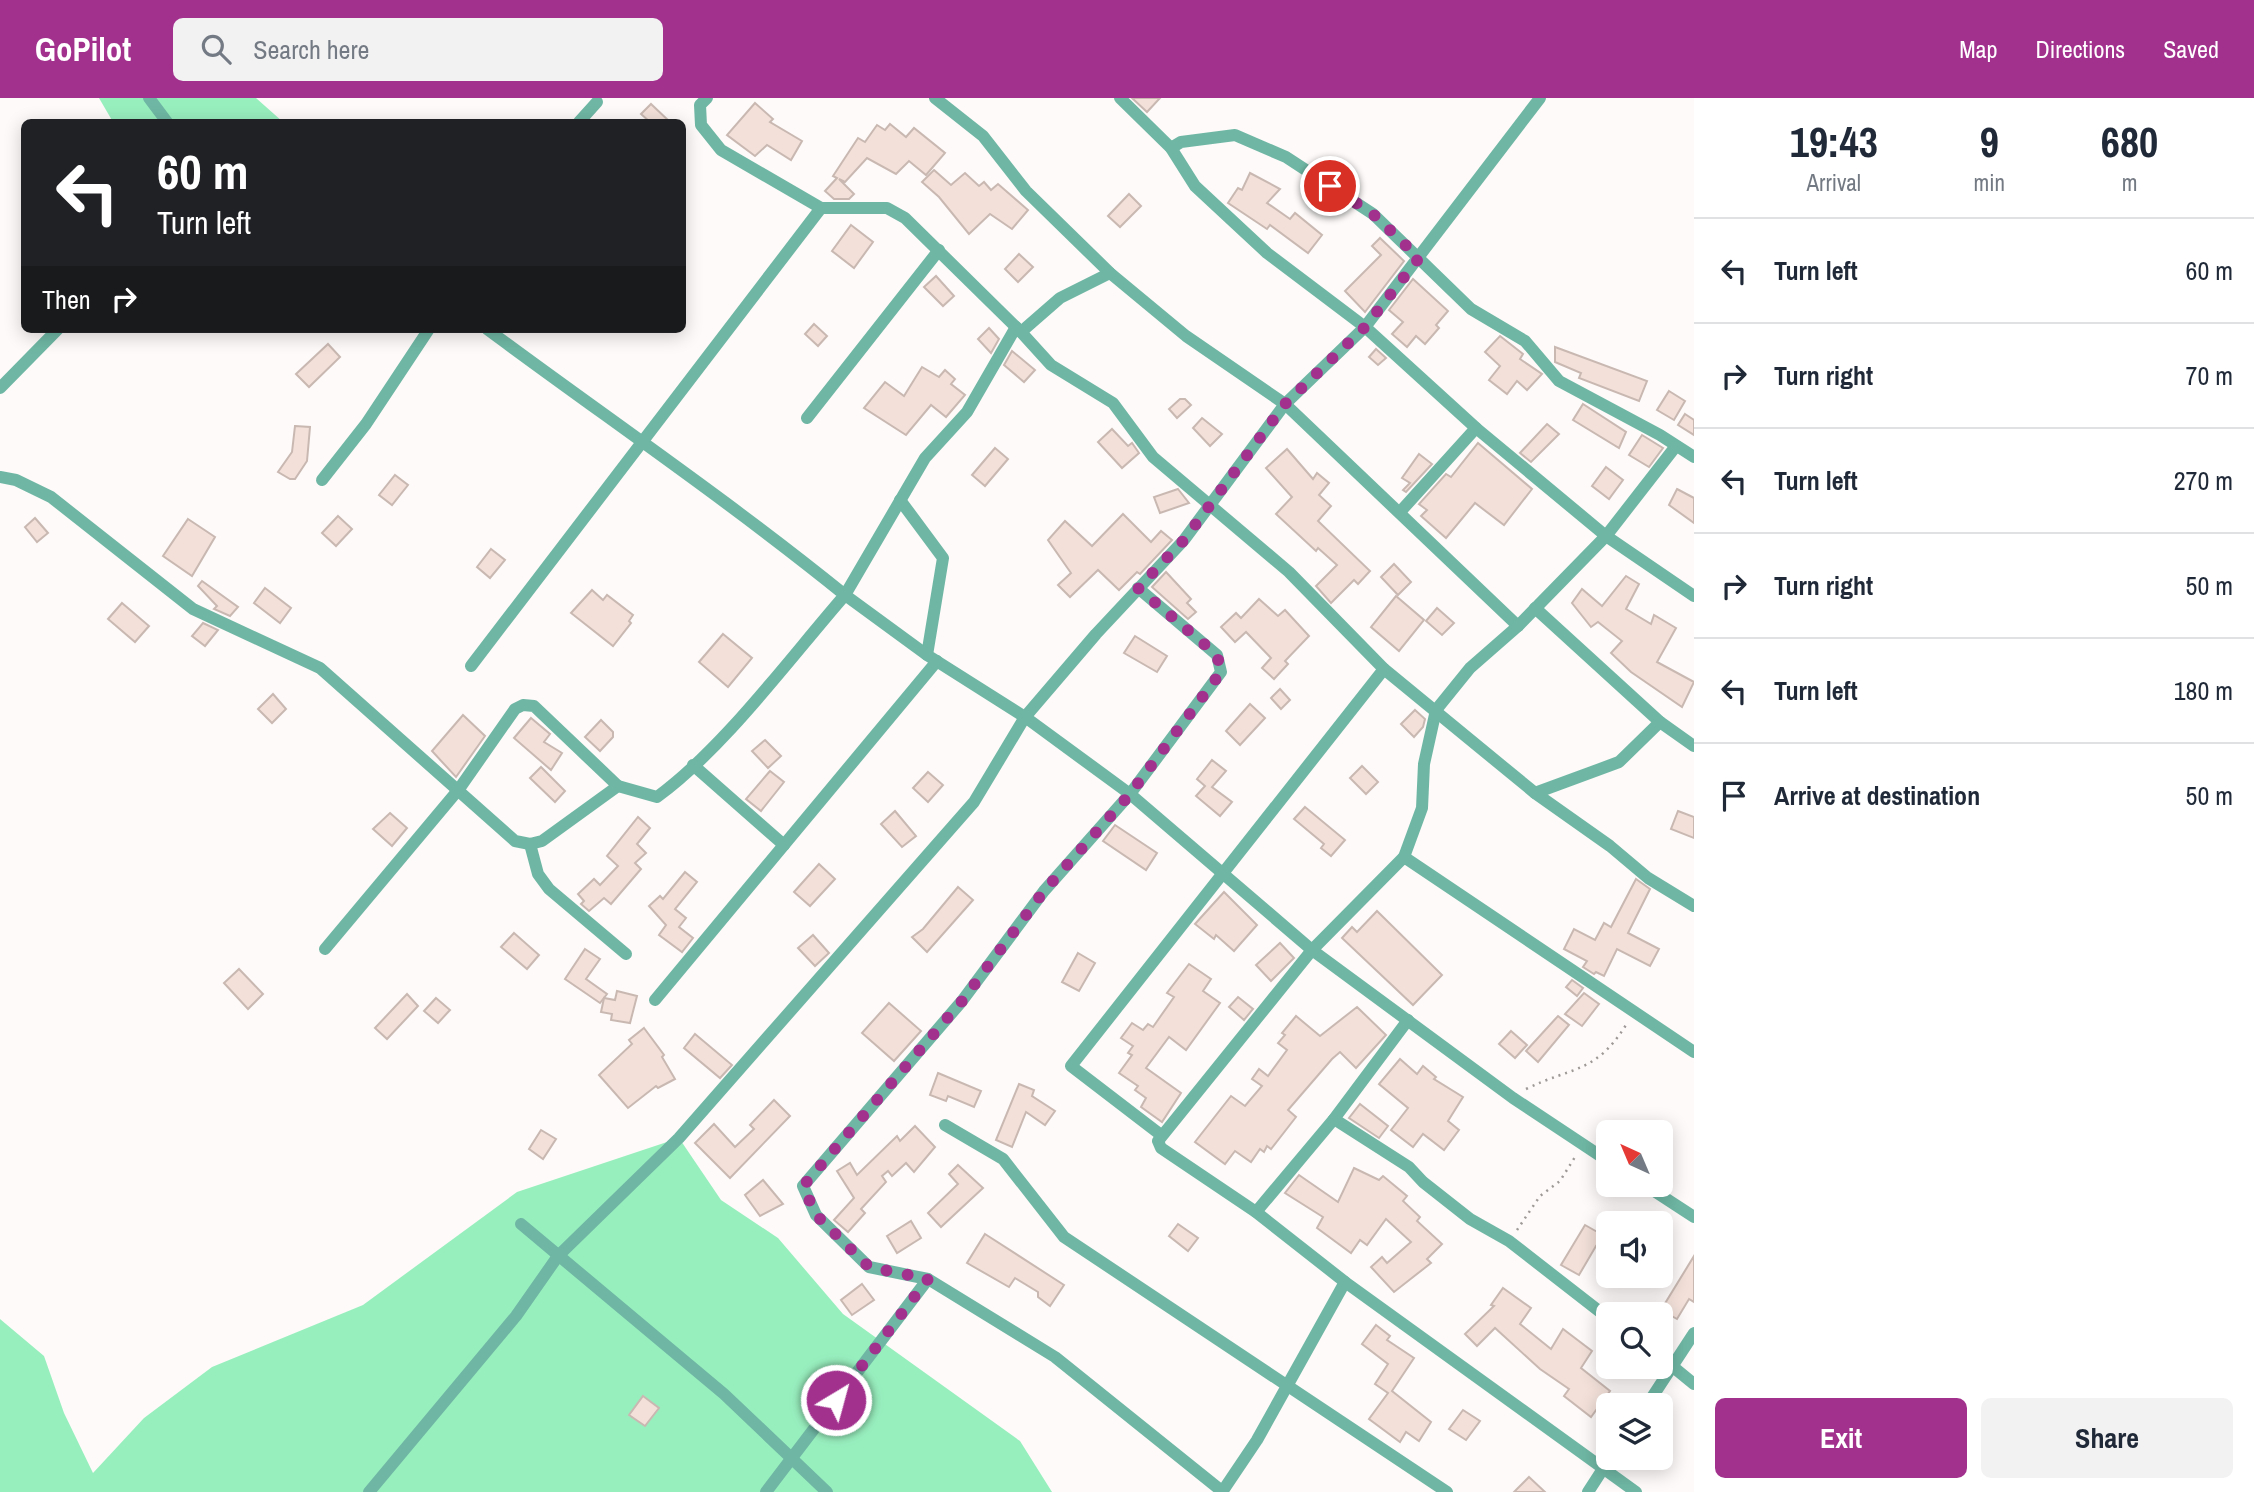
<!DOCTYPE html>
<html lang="en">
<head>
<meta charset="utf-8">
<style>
  :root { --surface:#fff; --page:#f2f2f3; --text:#1f2937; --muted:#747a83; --line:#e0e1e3; --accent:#a2318e }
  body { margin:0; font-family:"Archivo Narrow",sans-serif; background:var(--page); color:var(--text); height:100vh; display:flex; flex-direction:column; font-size:26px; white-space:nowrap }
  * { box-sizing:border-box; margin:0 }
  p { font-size:23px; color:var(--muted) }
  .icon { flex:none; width:38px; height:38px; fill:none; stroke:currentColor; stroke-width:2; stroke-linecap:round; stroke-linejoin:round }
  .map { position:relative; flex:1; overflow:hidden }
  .panel { display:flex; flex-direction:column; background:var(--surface); width:560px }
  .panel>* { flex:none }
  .guide { position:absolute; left:21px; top:21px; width:665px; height:214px; border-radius:10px; box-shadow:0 4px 18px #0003; background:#202124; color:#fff; overflow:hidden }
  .needle { width:46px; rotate:316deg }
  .buttons { position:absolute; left:1596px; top:1022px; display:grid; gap:14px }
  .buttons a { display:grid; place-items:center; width:77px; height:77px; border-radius:10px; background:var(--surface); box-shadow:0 4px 18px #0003; font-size:35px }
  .pin { position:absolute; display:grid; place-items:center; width:60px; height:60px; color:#fff; margin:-30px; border:4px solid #fff; border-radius:50%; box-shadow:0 2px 7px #0007 }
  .me { position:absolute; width:77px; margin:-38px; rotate:37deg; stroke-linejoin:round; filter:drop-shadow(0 0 5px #0008) }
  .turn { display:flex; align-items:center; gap:24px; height:147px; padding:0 21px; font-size:32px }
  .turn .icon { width:91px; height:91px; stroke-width:2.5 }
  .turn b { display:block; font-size:49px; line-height:60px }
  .then { display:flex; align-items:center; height:66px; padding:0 21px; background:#0003; gap:14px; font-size:26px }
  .eta { display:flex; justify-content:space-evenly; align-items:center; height:119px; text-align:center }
  .eta b { font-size:42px; font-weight:700; line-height:49px }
  .primary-button { display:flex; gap:14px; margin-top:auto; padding:14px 21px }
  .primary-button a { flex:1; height:80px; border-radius:10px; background:var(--accent); color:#fff; font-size:28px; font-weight:700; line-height:80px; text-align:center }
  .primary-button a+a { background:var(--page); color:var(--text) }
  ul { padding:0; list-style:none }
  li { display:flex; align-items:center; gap:21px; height:105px; padding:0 21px; border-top:2px solid var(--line) }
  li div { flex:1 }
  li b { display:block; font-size:26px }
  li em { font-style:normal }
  header { display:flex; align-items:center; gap:42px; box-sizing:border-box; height:98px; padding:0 35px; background:var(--accent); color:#fff }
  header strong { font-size:33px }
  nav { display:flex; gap:38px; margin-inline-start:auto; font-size:24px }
  .search { width:490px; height:63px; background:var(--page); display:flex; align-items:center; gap:18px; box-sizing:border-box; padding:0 24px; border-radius:10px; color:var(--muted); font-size:26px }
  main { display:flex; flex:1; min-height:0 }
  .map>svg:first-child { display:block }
  .green { fill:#98efbe }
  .building { fill:#f2e0d9; stroke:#c9b8b2; stroke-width:2 }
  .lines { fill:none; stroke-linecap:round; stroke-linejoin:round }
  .path { stroke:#9e9997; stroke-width:2.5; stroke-dasharray:2 5; stroke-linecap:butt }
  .minor { stroke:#6fb7a4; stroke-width:12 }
  .route { stroke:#a2318e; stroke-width:12; stroke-dasharray:0 21.6 }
</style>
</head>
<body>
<header>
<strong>GoPilot</strong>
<div class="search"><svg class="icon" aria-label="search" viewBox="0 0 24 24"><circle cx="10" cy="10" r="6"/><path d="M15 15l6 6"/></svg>Search here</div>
<nav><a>Map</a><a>Directions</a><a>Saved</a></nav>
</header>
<main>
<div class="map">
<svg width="1694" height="1394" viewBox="0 0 1694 1394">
  <rect width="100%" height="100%" fill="#fdfaf9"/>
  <g class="green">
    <path d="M99,0H256L283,24H113Z"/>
    <path d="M679,1040L721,1102L778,1140L843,1216L1020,1343L1052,1394H0V1221L44,1258L64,1315L93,1375L144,1320L212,1269L363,1207L517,1094Z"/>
  </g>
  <g class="building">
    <path d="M1132,0H1160L1147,14Z"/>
    <path d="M755,5L773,21L770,24L802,43L791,62L767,47L755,58L727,37Z"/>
    <path d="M651,6L670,24H650L641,16Z"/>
    <path d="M890,26L906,39L914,30L945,55L926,77L909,63L896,76L867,60L845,84L839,81L854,96L849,101H834L825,93L837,80L833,78L858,40L865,44L877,27L885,32Z"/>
    <path d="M934,72L951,87L965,75L979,88L984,84L991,92L998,86L1028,112L1012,131L990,116L969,136L939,99L922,84Z"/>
    <path d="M1250,75L1280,91L1267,105L1290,121L1295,115L1322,137L1308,155L1270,127L1267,131L1228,105L1238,90L1242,92Z"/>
    <path d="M1129,96L1141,108L1120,129L1108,118Z"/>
    <path d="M851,127L873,144L854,170L832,153Z"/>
    <path d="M1380,140L1404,163L1365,214L1345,193L1381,157L1372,148Z"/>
    <path d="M1019,156L1033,169L1018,184L1005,171Z"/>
    <path d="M936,178L954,198L943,208L924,189Z"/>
    <path d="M1413,181L1448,213L1436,227L1439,230L1425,246L1416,238L1407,249L1392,236L1403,224L1389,212Z"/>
    <path d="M814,226L827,238L818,248L805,236Z"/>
    <path d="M989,230L999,241L991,255L978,241Z"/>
    <path d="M1500,238L1523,256L1520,261L1542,276L1527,292L1517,283L1507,296L1489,282L1500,268L1485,254Z"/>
    <path d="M328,246L340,259L309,289L296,276Z"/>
    <path d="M1555,249L1647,283L1639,303L1579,280L1581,275L1555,264Z"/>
    <path d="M1376,251L1386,260L1378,267L1369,259Z"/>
    <path d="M1012,253L1035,272L1024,284L1004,267Z"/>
    <path d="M922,269L939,279L945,272L955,281L951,286L965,297L946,319L931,307L906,337L864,310L885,284L904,298Z"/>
    <path d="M1669,293L1685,303L1674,322L1657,312Z"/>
    <path d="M1180,301H1185L1191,307L1177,320L1169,311Z"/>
    <path d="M1583,306L1626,334L1619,350L1573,322Z"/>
    <path d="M1685,316L1694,322V337L1678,327Z"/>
    <path d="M1202,320L1222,336L1210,348L1193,330Z"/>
    <path d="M1547,326L1559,336L1531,364L1520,355Z"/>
    <path d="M295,328L310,329L307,363L295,381H290L278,374L292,354Z"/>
    <path d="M1112,331L1128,348L1132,345L1139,355L1122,370L1098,344Z"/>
    <path d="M1642,337L1663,350L1649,369L1629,357Z"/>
    <path d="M1478,345L1532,391L1504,427L1475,405L1446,440L1421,418L1427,412L1419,406L1446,376L1451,379Z"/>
    <path d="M995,350L1008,361L985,388L972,377Z"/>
    <path d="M1287,351L1313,381L1317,375L1329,385L1319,397L1331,408L1318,423L1370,473L1358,486L1354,482L1331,505L1316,488L1337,467L1318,450L1316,453L1276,416L1292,399L1266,370Z"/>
    <path d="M1419,356L1432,366L1406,394L1403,392L1410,385L1402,380Z"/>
    <path d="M1606,369L1623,382L1609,401L1592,388Z"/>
    <path d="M395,377L408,387L392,407L379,397Z"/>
    <path d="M1178,391L1189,405L1160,415L1154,399Z"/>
    <path d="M1677,391L1694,400V425L1669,407Z"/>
    <path d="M1123,416L1151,444L1161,433L1172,442L1140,476L1137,474L1119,492L1098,472L1070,499L1058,487L1071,475L1048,442L1065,423L1092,448Z"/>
    <path d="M338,418L352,431L336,448L322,435Z"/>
    <path d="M35,420L48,435L37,444L25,429Z"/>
    <path d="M188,421L215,439L192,478L163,458Z"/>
    <path d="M491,451L505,462L490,480L477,469Z"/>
    <path d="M1394,466L1411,484L1398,497L1381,479Z"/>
    <path d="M1166,474L1191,501L1187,505L1196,514L1188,521L1152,489Z"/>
    <path d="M1626,478L1639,486L1626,511L1651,526L1654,517L1676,530L1657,564L1694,584L1682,609L1631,574L1611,555L1622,543L1598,524L1591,529L1572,505L1582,491L1602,508Z"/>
    <path d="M202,483L238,509L230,518L214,511L217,508L198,488Z"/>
    <path d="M265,490L291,510L280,525L254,505Z"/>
    <path d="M592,492L603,502L607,497L633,517L629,523L631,525L613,548L571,515Z"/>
    <path d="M1396,498L1424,522L1399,553L1371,529Z"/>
    <path d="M1259,501L1278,518L1285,512L1309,538L1285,563L1288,566L1274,581L1262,570L1271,560L1246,534L1235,544L1221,529L1236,515L1241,520Z"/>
    <path d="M122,505L149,528L135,544L108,521Z"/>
    <path d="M1437,510L1454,525L1442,537L1426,523Z"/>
    <path d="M203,525L218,532L205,548L192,538Z"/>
    <path d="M723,536L752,560L728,589L699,564Z"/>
    <path d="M1135,538L1167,558L1157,574L1124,555Z"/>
    <path d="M1280,591L1290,602L1281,611L1271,600Z"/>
    <path d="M273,596L286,611L272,625L258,611Z"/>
    <path d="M1250,606L1265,620L1240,647L1226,633Z"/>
    <path d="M1415,612L1425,621L1423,629L1414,639L1401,626Z"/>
    <path d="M463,617L485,638L456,679L432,653Z"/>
    <path d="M531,620L550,636L544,644L562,655L551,672L514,640Z"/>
    <path d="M601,622L613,634V639L600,653L585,639Z"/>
    <path d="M765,642L781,658L768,670L752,653Z"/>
    <path d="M1212,662L1226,673L1212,689L1232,704L1220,718L1196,698L1205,688L1197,681Z"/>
    <path d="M1362,668L1378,684L1366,696L1350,680Z"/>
    <path d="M541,669L565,693L555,704L530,680Z"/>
    <path d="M770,673L784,684L761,713L746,701Z"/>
    <path d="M928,674L943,687L928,704L913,690Z"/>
    <path d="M1305,709L1345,742L1331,758L1321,750L1324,746L1294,721Z"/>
    <path d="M895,713L916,738L902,749L881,726Z"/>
    <path d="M1678,713L1694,719V740L1671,731Z"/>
    <path d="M390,715L407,730L392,748L373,731Z"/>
    <path d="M638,719L650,730L637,746L646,755L635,765L641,771L611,806L604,800L589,813L581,806L584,803L578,796L594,781L600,787L618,768L607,758Z"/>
    <path d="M1115,727L1157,755L1146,772L1103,743Z"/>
    <path d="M819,766L835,781L810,808L794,794Z"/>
    <path d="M685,774L697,784L675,811L686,820L679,829L693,840L682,854L659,837L666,827L649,808L660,798L663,801Z"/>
    <path d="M1636,781L1650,791L1628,835L1659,851L1650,868L1617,851L1604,878L1596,874L1594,876L1583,869L1587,863L1564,851L1574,831L1595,842L1604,825L1611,829Z"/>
    <path d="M958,789L973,802L927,854L912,839L923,831Z"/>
    <path d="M1224,794L1257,827L1234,853L1216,837L1214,841L1195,826Z"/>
    <path d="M1377,813L1442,877L1413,907L1342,840L1352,829L1357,834Z"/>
    <path d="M514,835L539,857L527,871L501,849Z"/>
    <path d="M813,837L829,855L815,868L798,850Z"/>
    <path d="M1280,845L1294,860L1271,883L1256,867Z"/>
    <path d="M585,851L600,861L586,881L607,896L600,905L565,881Z"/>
    <path d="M1078,855L1095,865L1079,893L1062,884Z"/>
    <path d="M1189,866L1211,881L1203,893L1220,905L1186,952L1169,939L1146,970L1181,995L1162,1024L1141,1009L1146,1000L1135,992L1138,988L1119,975L1132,957L1128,955L1133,948L1121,940L1132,925L1143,932L1148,926L1153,929L1174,899L1167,895Z"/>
    <path d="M239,871L263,896L248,911L224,885Z"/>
    <path d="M1572,882L1583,890L1577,898L1566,889Z"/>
    <path d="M617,893L637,898L630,925L611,922L612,916L601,914L604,900L615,902Z"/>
    <path d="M1584,895L1599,906L1582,928L1565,916Z"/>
    <path d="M407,896L418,908L387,941L375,930Z"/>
    <path d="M1238,899L1253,911L1244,922L1229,909Z"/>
    <path d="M436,900L450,912L438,925L424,913Z"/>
    <path d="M889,905L921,933L894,963L862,935Z"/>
    <path d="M1357,909L1386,937L1356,970L1340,954L1332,961L1288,1012L1296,1019L1271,1051L1267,1048L1264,1054L1260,1051L1251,1064L1235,1053L1225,1066L1195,1044L1231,998L1245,1008L1262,988L1252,981L1259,971L1268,978L1287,952L1278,945L1285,937L1282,935L1296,918L1320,938Z"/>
    <path d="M1558,918L1569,927L1538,964L1526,953Z"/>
    <path d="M644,930L664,957L662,959L675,981L658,990L656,988L628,1010L599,977L632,946L629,942Z"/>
    <path d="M1511,933L1527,947L1515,960L1499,946Z"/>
    <path d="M695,936L732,967L720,980L684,950Z"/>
    <path d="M1400,961L1417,976L1423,968L1436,979L1434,981L1463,999L1448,1023L1459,1032L1444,1052L1423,1036L1413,1049L1391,1032L1408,1010L1379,986Z"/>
    <path d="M938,975L981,993L974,1009L948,998L946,1003L930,997Z"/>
    <path d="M1019,986L1034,992L1032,998L1055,1013L1045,1027L1026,1014L1012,1049L996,1042Z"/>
    <path d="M774,1002L790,1018L730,1080L695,1045L714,1026L735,1049L754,1031L750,1027Z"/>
    <path d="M1360,1006L1388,1028L1379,1040L1349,1020Z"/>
    <path d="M915,1028L935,1049L914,1074L906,1065L892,1078L888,1073L882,1078L886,1084L861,1111L865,1115L848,1134L834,1122L854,1100L837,1073L850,1065L857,1077L897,1038L900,1043Z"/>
    <path d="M541,1032L556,1041L543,1061L529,1051Z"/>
    <path d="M958,1067L983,1090L941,1129L928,1115L958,1086L949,1076Z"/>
    <path d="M1354,1070L1379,1082L1383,1078L1407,1098L1403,1103L1420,1119L1417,1123L1442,1146L1427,1161L1431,1165L1394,1194L1371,1169L1382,1159L1387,1165L1411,1144L1386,1121L1367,1147L1360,1142L1351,1155L1317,1130L1323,1119L1285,1095L1299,1077L1338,1104Z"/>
    <path d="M763,1082L783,1106L760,1118L745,1097Z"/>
    <path d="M911,1123L921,1140L897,1155L887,1138Z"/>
    <path d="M1178,1126L1198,1140L1188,1153L1169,1138Z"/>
    <path d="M1585,1127L1608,1140V1154L1596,1148L1579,1177L1561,1167Z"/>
    <path d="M985,1136L1064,1187L1050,1208L1038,1199V1194L1015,1180L1009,1189L967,1165Z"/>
    <path d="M1694,1158V1204L1689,1201L1677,1221L1661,1212Z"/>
    <path d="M862,1186L874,1202L852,1217L841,1202Z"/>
    <path d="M1503,1190L1531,1210L1520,1226L1551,1251L1563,1231L1592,1253L1581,1270L1610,1293L1591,1319L1564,1298L1569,1291L1540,1271L1495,1230L1477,1248L1465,1236L1494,1208L1491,1207Z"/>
    <path d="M1376,1227L1390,1238L1387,1242L1414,1260L1392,1293L1431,1324L1419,1343L1406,1334L1400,1344L1369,1321L1388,1295L1375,1286L1388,1266L1362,1246Z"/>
    <path d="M643,1298L659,1310L645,1328L629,1317Z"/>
    <path d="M1463,1312L1480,1323L1466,1342L1449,1331Z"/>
    <path d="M1529,1379L1545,1394H1514Z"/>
  </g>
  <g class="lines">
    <g class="path">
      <path d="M1526,991C1573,968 1595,976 1626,927"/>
      <path d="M1517,1132L1540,1098L1560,1083L1575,1059"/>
    </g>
    <g class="minor">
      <path d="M149,0L167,24"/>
      <path d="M707,0L700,7L701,27L721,52L821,110"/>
      <path d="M935,0L983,38L1026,93L1110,175L1186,238L1285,306L1518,528"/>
      <path d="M1120,0L1171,50L1195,88L1267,155L1365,229L1476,330L1606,438L1694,498"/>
      <path d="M579,24L597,4"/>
      <path d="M1171,50L1181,44L1235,37L1286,59L1373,116L1471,211L1525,243L1559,283L1660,337L1694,359"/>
      <path d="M1021,234L1060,200L1110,175"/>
      <path d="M0,290L58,231"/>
      <path d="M807,320L939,152"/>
      <path d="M0,379L16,382L51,399L193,511L320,570L515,743L530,746L542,743L618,688L657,699C724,650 790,560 845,497C729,403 607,320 487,231"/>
      <path d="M322,382L366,326L429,231"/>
      <path d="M900,402L943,460L927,557L1025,619L1130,696L1312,852L1513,1000L1608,1063"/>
      <path d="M1400,414L1476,330"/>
      <path d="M1535,510L1660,624L1694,648"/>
      <path d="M927,557L845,497L925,360L967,314L1016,229"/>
      <path d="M471,568L821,110H887L905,120L1021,234L1051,267L1113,305L1153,359L1289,474L1384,571L1535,695L1610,748L1648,780L1694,808"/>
      <path d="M693,667L784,747"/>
      <path d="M1535,695L1619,664L1660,624"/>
      <path d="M530,746L538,776L549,791L626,856"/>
      <path d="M1404,759L1422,710L1424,666L1436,612L1470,570L1518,528L1606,438L1676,348"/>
      <path d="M325,851L459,691L515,611L523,607L534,608L618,688"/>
      <path d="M655,902L937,563"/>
      <path d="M1334,1021L1409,1069L1423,1084L1470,1121L1509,1143L1608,1220"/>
      <path d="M945,1027L1003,1061L1064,1139L1447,1394"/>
      <path d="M1161,1037L1071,968L1384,571"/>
      <path d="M1645,1087L1694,1119"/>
      <path d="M1256,1114L1334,1021L1408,922"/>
      <path d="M521,1126L724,1296L827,1394"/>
      <path d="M928,1181L869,1169L816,1117L803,1088L962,903L1044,793L1130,696L1221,574L1217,557L1138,490"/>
      <path d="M1661,1259L1694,1286"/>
      <path d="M1647,1307L1694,1235"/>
      <path d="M369,1394L516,1218L558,1158L679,1040L974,704L1025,619L1096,536L1184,442L1285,306L1365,229L1540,0"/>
      <path d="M766,1394L928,1181L1055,1259L1223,1394"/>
      <path d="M1222,1394L1257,1342L1345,1184"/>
      <path d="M1588,1394L1610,1360"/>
      <path d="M1636,1394L1345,1184L1256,1114L1161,1050L1158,1043L1312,852L1404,759L1694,954"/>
    </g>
  </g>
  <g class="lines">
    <path class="route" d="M836,1302L928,1181L869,1169L816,1117L803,1088L962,903L1044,793L1130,696L1221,574L1217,557L1138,490L1184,442L1285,306L1365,229L1419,160L1373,116L1330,88"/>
  </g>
</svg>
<div class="buttons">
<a><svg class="needle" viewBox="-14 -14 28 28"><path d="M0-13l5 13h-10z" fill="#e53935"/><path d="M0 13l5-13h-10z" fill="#747a83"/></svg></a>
<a><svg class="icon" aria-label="sound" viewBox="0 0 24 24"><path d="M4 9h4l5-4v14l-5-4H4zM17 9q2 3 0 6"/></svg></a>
<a><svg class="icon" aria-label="search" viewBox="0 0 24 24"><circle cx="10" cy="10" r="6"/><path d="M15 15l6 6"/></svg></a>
<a><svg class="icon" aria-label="layers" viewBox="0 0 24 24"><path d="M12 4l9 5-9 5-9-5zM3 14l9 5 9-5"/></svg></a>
</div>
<div class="pin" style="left:1330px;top:88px;background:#d93025"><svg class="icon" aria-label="arrive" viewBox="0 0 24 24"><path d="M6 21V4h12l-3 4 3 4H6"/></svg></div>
<svg class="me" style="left:836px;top:1302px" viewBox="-20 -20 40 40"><circle r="17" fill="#a2318e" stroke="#fff" stroke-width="3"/><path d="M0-11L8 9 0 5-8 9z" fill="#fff"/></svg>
<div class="guide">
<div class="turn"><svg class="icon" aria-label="left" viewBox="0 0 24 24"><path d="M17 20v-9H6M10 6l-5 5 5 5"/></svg><div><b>60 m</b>Turn left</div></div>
<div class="then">Then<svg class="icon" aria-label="right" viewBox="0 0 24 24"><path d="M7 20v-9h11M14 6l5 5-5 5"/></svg></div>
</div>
</div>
<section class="panel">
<div class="eta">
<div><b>19:43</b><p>Arrival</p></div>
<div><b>9</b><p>min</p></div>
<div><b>680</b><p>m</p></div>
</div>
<ul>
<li><svg class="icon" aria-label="left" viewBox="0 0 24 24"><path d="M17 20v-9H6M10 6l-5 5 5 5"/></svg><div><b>Turn left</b></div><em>60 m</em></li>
<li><svg class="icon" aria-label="right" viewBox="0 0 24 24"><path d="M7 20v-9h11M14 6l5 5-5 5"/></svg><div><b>Turn right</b></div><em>70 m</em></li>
<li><svg class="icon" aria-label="left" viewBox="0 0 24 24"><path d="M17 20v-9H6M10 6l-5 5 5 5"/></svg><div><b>Turn left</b></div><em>270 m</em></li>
<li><svg class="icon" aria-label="right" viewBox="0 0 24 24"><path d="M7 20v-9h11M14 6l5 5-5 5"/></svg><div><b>Turn right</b></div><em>50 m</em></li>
<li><svg class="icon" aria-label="left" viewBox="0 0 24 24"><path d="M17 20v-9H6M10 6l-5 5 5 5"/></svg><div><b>Turn left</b></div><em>180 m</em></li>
<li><svg class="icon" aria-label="arrive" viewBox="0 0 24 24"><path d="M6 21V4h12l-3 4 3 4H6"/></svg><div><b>Arrive at destination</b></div><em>50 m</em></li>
</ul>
<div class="primary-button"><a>Exit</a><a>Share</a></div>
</section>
</main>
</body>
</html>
